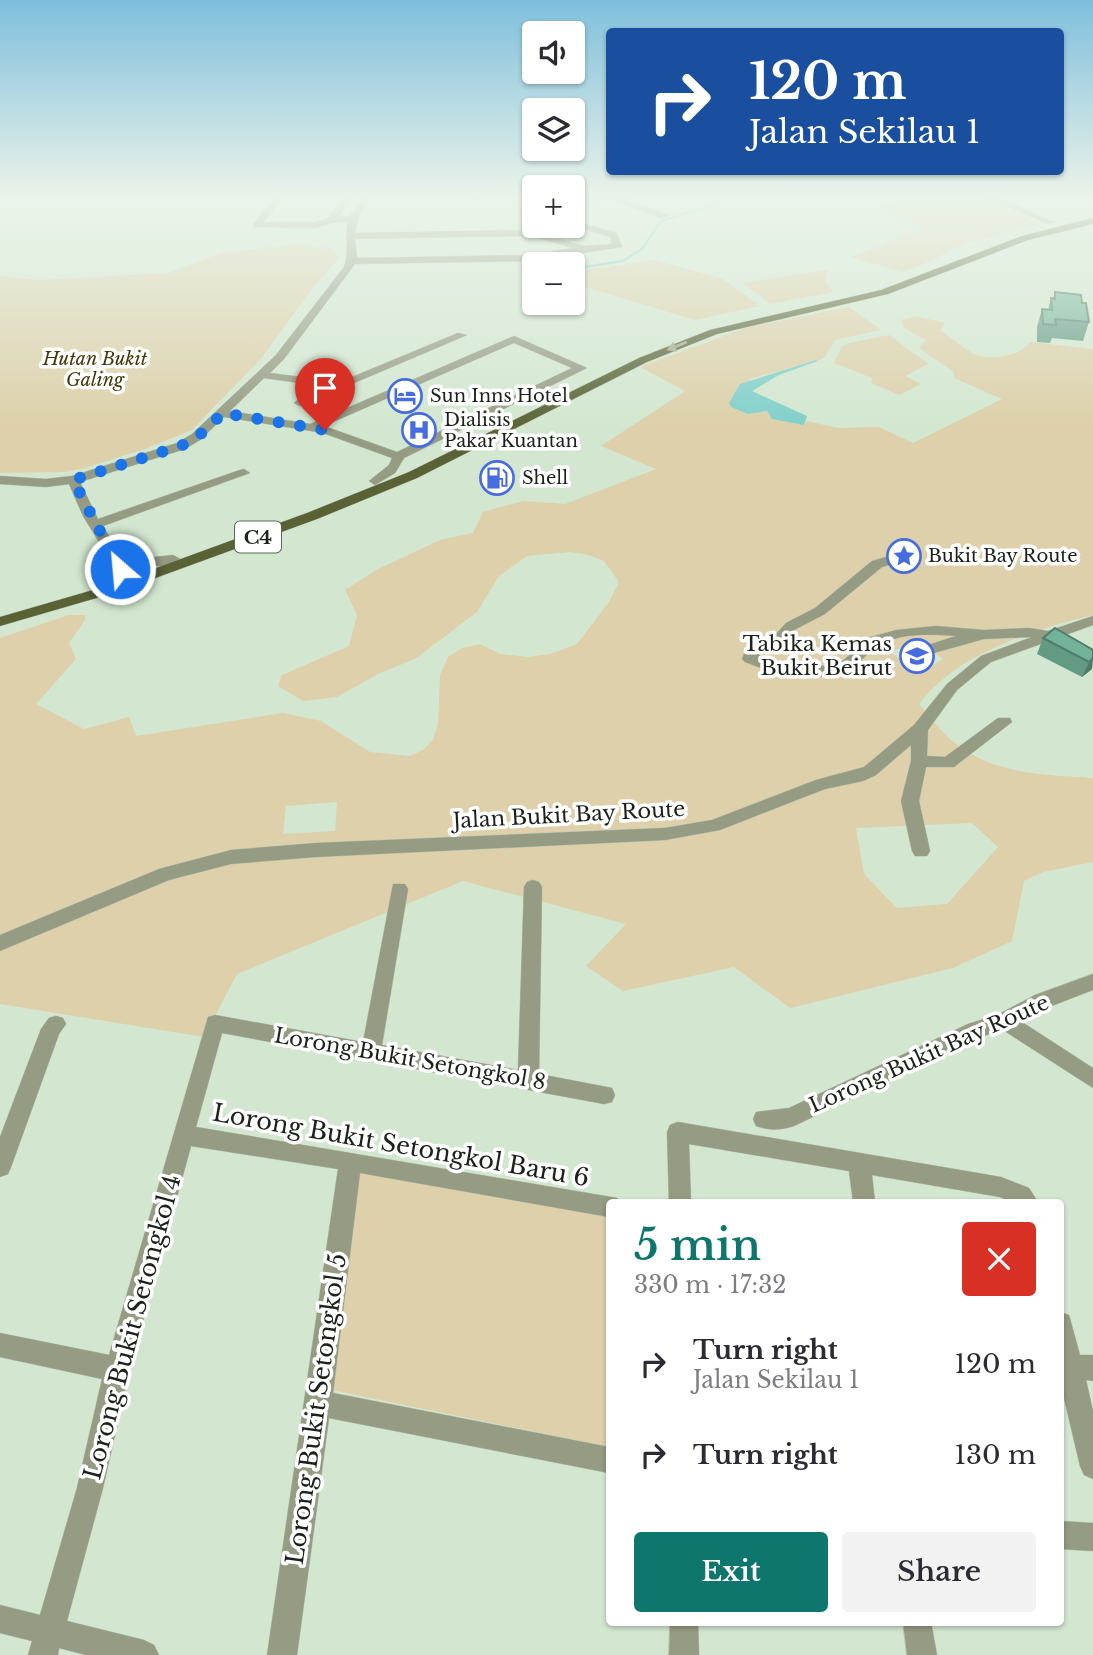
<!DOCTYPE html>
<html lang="en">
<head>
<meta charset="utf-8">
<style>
  :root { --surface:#fff; --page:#f2f2f3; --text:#2b2b33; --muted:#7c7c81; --accent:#0f766e }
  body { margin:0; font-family:"Libre Baskerville",serif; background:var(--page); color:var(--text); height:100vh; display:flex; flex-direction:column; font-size:26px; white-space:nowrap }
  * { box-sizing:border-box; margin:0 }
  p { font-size:23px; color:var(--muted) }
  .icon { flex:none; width:38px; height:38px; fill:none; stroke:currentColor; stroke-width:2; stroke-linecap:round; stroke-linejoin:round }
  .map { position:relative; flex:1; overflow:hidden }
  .details { position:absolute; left:606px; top:1199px; width:458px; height:427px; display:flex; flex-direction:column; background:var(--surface); border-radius:7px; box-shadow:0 2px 5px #0004 }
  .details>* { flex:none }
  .hud { position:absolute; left:606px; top:28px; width:458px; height:147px; border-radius:7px; box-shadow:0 2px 5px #0004; background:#1a4fa0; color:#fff; overflow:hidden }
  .buttons { position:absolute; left:522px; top:21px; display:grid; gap:14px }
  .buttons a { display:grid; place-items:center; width:63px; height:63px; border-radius:7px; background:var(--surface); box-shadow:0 2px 5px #0004; font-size:35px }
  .pin { position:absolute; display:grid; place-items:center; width:60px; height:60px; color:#fff; margin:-72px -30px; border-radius:50% 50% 50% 0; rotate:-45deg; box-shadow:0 0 7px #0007 }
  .pin .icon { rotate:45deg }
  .me { position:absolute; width:77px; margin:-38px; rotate:333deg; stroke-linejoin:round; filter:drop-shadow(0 0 5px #0008) }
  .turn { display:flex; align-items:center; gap:24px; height:147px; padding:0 28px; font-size:32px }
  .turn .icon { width:91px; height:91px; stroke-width:2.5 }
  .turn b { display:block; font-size:49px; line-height:60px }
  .round { display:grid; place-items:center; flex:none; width:74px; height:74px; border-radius:7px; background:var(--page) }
  .summary { display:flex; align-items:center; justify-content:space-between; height:119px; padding:0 28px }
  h1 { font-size:42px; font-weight:600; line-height:52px; color:var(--accent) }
  .action { display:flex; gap:14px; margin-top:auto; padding:14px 28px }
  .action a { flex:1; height:80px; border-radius:7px; background:var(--accent); color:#fff; font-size:28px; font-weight:600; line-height:80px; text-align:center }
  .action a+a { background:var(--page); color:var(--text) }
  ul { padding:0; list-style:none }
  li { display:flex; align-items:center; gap:21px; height:91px; padding:0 28px }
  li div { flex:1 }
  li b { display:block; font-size:26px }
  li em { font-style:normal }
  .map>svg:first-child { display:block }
  .green { fill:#ddd0aa; fill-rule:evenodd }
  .water { fill:#81cfcb }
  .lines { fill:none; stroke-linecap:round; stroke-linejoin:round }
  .stream { stroke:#81cfcb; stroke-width:2.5 }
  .minor-casing { stroke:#b2c4af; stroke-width:1 }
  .major-casing { stroke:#b2c4af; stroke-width:1 }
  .minor { fill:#969b83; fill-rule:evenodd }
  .major { fill:#596135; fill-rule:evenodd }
  .wall { fill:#629a84 }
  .shaded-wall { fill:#507d6b }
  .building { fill:#72b399; stroke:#507d6b; stroke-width:2 }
  .oneway { fill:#a4a890 }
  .route { stroke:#1a73e8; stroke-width:12; stroke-dasharray:0 21.6 }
  .labels { text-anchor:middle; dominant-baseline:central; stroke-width:7; stroke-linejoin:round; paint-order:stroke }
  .far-park-label { font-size:18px; font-style:italic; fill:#453708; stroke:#fff }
  .far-poi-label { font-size:18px; fill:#1a2219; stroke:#fff; text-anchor:start }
  .shield { fill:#fff; stroke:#5f645e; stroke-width:2 }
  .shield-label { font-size:19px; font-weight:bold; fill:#1a2219 }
  .poi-label { font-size:21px; fill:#1a2219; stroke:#fff; text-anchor:end }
  .street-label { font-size:21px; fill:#1a2219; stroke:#fff }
  .near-street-label { font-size:24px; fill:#1a2219; stroke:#fff }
</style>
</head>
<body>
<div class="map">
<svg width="1093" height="1655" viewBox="0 0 1093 1655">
  <rect width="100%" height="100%" fill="#d3e7d0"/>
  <g class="green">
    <path d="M905,197H983L1041,224L964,244L922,265L902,272L851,257L924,229L877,206Z"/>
    <path d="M301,243L332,249L339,258L314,286L260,360L192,430L145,449L85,468L65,472L0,473V276L40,280L168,273L222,253Z"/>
    <path d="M655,260L723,279L760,306L695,320L572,283V272Z"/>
    <path d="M828,270L825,282L834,292L770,304L743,283Z"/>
    <path d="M849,307L881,330L835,340L825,357L818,361L749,379L745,413L767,411L804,425L807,421L838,428L879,427L913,443L1002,399L954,378V372L919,348L926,340L904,328L901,320L916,316L945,323L941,331C952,338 963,348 974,354C990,361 1020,357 1030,342L1093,349V615C1033,630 958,653 919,704C931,717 942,734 956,744C997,775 1045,775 1093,778V862L1043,872L1024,881L1012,941L953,968L790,1008L734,967L623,991L586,966L626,924L463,881L237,974L204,1037L0,1004V638L69,615H85V620L69,643L76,659L36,704L84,729L129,717L136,736L283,713L321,721L370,752L410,756L423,750L433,740L438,724L440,675L448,657L462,648L480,644L500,654L528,657L550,654L577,644L609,602L619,582L604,561L588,555L570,552L527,556L499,576L477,612L415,659L380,673L337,697L303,701L278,686L282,675L349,646L357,615L345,590L376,570L440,540L473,533L483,512L523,501L565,504L656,469L601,446L685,391L640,367L745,328ZM914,640L943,659L942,660L920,672L891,653ZM337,802L335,831L283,834L286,806ZM972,823L998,847L947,904L897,908L864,874L856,828Z"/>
    <path d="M889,335L928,364L905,376L921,384L899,395L871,383L872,378L834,363L842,346L849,343Z"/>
    <path d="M356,1155L635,1202H609V1447L322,1388Z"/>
  </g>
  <path class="water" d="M816,360L818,361L779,375L752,391L807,416L804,425L772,419L767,411L748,414L731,407L729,403L740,384Z"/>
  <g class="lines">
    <path class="stream" d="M572,269L623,261L642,249L661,221L739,197"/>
    <g class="minor-casing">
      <g id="minor">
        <path d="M275,197H284L264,222H315L328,218L344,197H352L338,217L350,216L363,197H371L358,219L355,233L530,230L583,246L612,244L610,237L572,226V220L617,233L622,247L530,261L355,264L284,359L270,373L340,382L458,333L467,335L300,406L294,403L296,401L328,387L264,378L230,411L310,424L514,336L587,368L404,458L395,473L375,485L369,481L389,465L392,458L323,433L224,417L200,440L185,449L80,482L98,519L240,470L244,469L250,473L103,526L117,549L146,558L173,555L180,559C165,571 140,565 124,560L127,565C124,577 110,587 97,585V579L112,570L113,565L83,516L69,484L46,487L0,484V476L46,479L72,476L177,443L192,434L276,355L344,267C350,251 344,237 348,222L332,223L316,228L254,227V223ZM530,236L573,248L530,255L357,258L355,239ZM514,343L572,368L397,452L324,426Z"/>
        <path d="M482,197L477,201L473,198V197Z"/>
        <path d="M522,197H531L534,206Z"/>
        <path d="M620,197L667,214L668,216L661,218L612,200L572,204V198Z"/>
        <path d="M985,197H996L1054,222L1047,224Z"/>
        <path d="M904,552L909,553V559L882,567L825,614L796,629L777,651L762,653L758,657L783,663L825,666L840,663L871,637L896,630L936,626L984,630L1029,628L1048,631L1093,616V625L991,662L957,690L928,730L927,756L945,757L998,718H1010L1012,722L954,767H926L919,801L930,851L927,856H915L912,851L901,801L911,761V745L876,775L863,781L825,789L720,830L665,840L316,857L231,864L169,880L0,951V935L159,869L231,850L316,843L665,828L712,820L816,780L864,767L914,725L947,684L981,656L1032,637L984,639L930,654L925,652L923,649L925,646L956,636C932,634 898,632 876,647C865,654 859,666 847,671C816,683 774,674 745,662L742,659L745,651L754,645L768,643L786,623L815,608L872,561Z"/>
        <path d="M533,880L539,882L542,887L539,1074L612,1088L615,1095L612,1102L604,1104L222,1033L196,1127L617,1198L619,1202H609V1217L360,1173L333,1393L609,1447V1473L329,1418L297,1655H267L338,1169L191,1146L130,1369L103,1488L67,1621L144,1640L154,1645L159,1655H86L59,1648L58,1655H28L32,1641L0,1633V1605L40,1615L77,1488L102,1379L0,1357V1333L109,1355L208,1017L215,1015L363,1042L393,884H405L408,889L382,1045L518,1070L524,887L527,882Z"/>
        <path d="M1093,974V990L1049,1007L1022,1022L1093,1068V1088L1003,1030L980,1037L794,1126C781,1130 770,1131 756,1126L753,1119L756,1112L789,1108L968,1024L999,1014L1035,995Z"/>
        <path d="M56,1016L63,1018L66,1024L59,1034L11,1167L8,1174L0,1177V1137L41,1029L49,1018Z"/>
        <path d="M678,1122L1001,1177L1029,1188L1038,1202H1012L1000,1197L872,1175L875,1202H853L849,1171L689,1144L691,1202H669L667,1132L670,1125Z"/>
        <path d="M1060,1312L1069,1315L1080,1355H1093V1381L1086,1380L1093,1411V1479L1084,1475L1080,1466L1060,1381Z"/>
        <path d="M1060,1521L1093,1523V1551L1060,1549Z"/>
        <path d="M670,1622H698L699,1655H669Z"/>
        <path d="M903,1622H931L937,1655H907Z"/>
      </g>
    </g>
    <g class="major-casing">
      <path id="major" d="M1093,218V224L1028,240L888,294L717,334L647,362L417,478L317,519L117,592L0,626V617L107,586L307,513L409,472L639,358L710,330L881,290L1022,236Z"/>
    </g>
    <use href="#minor" class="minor"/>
    <use href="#major" class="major"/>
  </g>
  <g class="wall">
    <path d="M1055,292L1082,303L1089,322L1083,341L1052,338L1050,343L1037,342V327L1042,309L1048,310L1051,298L1053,299Z"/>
    <path d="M1043,638L1093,650L1092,669L1082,677L1037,654Z"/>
  </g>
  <path class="shaded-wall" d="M1093,658L1092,669L1082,677L1089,662Z"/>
  <g class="building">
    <path d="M1055,292L1081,295L1082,303H1086L1089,322L1055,319L1056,325L1043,324L1042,309L1052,310L1051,298L1055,299Z"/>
    <path d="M1055,628L1093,650V658L1089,662L1043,638Z"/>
  </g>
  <defs><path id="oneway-solid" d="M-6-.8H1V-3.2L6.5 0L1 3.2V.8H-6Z" transform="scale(1.75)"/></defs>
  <use class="oneway" href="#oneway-solid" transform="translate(677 346) rotate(158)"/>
  <linearGradient id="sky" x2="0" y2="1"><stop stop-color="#7fbfdc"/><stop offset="0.46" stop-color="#ebf4ea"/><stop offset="1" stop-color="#ebf4ea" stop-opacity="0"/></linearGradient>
  <rect width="1093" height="429" fill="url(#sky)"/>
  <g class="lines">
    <path class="route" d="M120,569L73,480L181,446L202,433L223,413L325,430"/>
  </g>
  <defs>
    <g id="hotel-ring" transform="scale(1.75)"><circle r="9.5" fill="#fff" stroke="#466de0" stroke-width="1.5"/><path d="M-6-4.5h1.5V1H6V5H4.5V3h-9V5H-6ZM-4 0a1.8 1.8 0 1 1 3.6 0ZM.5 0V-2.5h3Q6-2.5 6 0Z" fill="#466de0"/></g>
    <g id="hospital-ring" transform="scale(1.75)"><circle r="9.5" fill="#fff" stroke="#466de0" stroke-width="1.5"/><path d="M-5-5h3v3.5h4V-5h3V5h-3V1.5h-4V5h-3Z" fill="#466de0"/></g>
    <g id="fuel-ring" transform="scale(1.75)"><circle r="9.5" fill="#fff" stroke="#466de0" stroke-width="1.5"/><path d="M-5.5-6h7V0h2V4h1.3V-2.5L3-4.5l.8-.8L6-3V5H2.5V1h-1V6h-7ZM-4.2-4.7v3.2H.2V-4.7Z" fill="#466de0"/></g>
    <g id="sight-ring" transform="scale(1.75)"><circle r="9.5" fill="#fff" stroke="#466de0" stroke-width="1.5"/><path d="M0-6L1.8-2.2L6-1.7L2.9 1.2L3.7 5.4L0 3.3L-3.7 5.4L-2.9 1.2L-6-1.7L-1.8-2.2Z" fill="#466de0"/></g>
    <g id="school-ring" transform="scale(1.75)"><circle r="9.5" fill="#fff" stroke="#466de0" stroke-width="1.5"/><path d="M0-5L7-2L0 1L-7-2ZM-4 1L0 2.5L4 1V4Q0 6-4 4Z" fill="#466de0"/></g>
  </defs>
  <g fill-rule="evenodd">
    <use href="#hotel-ring" x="405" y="396"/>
    <use href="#hospital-ring" x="419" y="430"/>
    <use href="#fuel-ring" x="497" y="478"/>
    <use href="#sight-ring" x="904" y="556"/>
    <use href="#school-ring" x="917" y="656"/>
  </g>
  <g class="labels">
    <g class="far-park-label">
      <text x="95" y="359">Hutan Bukit<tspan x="95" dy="21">Galing</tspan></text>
    </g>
    <g class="far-poi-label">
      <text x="430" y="396">Sun Inns Hotel</text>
      <text x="444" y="420">Dialisis<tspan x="444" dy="21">Pakar Kuantan</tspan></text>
      <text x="522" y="478">Shell</text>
      <text x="928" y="556">Bukit Bay Route</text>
    </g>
    <rect class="shield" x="235" y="521.5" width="46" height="31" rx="5"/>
    <g class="shield-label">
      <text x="258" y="537">C4</text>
    </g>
    <g class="poi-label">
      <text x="892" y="644">Tabika Kemas<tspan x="892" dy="24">Bukit Beirut</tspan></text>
    </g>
    <g class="street-label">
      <text transform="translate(569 815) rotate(-3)">Jalan Bukit Bay Route</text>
      <text transform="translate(929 1054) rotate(-24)">Lorong Bukit Bay Route</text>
      <text transform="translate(410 1059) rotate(10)">Lorong Bukit Setongkol 8</text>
    </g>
    <g class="near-street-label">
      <text transform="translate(401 1145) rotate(10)">Lorong Bukit Setongkol Baru 6</text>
      <text transform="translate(132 1327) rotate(-75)">Lorong Bukit Setongkol 4</text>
      <text transform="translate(316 1409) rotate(-82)">Lorong Bukit Setongkol 5</text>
    </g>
  </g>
</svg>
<div class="buttons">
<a><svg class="icon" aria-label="sound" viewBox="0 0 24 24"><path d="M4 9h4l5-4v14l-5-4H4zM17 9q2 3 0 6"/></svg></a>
<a><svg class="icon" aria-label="layers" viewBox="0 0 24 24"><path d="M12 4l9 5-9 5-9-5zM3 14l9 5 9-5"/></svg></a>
<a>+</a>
<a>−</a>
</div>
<div class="pin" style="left:325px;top:430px;background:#d93025"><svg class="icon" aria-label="arrive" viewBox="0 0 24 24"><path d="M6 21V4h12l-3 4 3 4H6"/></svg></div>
<svg class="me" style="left:120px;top:569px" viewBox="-20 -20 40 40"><circle r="17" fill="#1a73e8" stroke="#fff" stroke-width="3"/><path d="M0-11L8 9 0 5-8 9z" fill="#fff"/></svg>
<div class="hud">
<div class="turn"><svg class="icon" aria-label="right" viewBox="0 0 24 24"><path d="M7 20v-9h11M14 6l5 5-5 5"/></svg><div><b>120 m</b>Jalan Sekilau 1</div></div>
</div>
<section class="details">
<div class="summary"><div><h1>5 min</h1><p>330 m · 17:32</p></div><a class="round" style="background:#d93025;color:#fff"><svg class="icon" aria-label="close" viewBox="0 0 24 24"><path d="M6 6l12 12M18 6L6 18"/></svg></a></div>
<ul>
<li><svg class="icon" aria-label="right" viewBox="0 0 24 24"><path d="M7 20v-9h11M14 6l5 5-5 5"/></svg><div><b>Turn right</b><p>Jalan Sekilau 1</p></div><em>120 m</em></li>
<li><svg class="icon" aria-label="right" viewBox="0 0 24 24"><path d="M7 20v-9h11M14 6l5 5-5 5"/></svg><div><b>Turn right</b></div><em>130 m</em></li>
</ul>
<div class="action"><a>Exit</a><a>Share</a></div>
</section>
</div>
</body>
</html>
